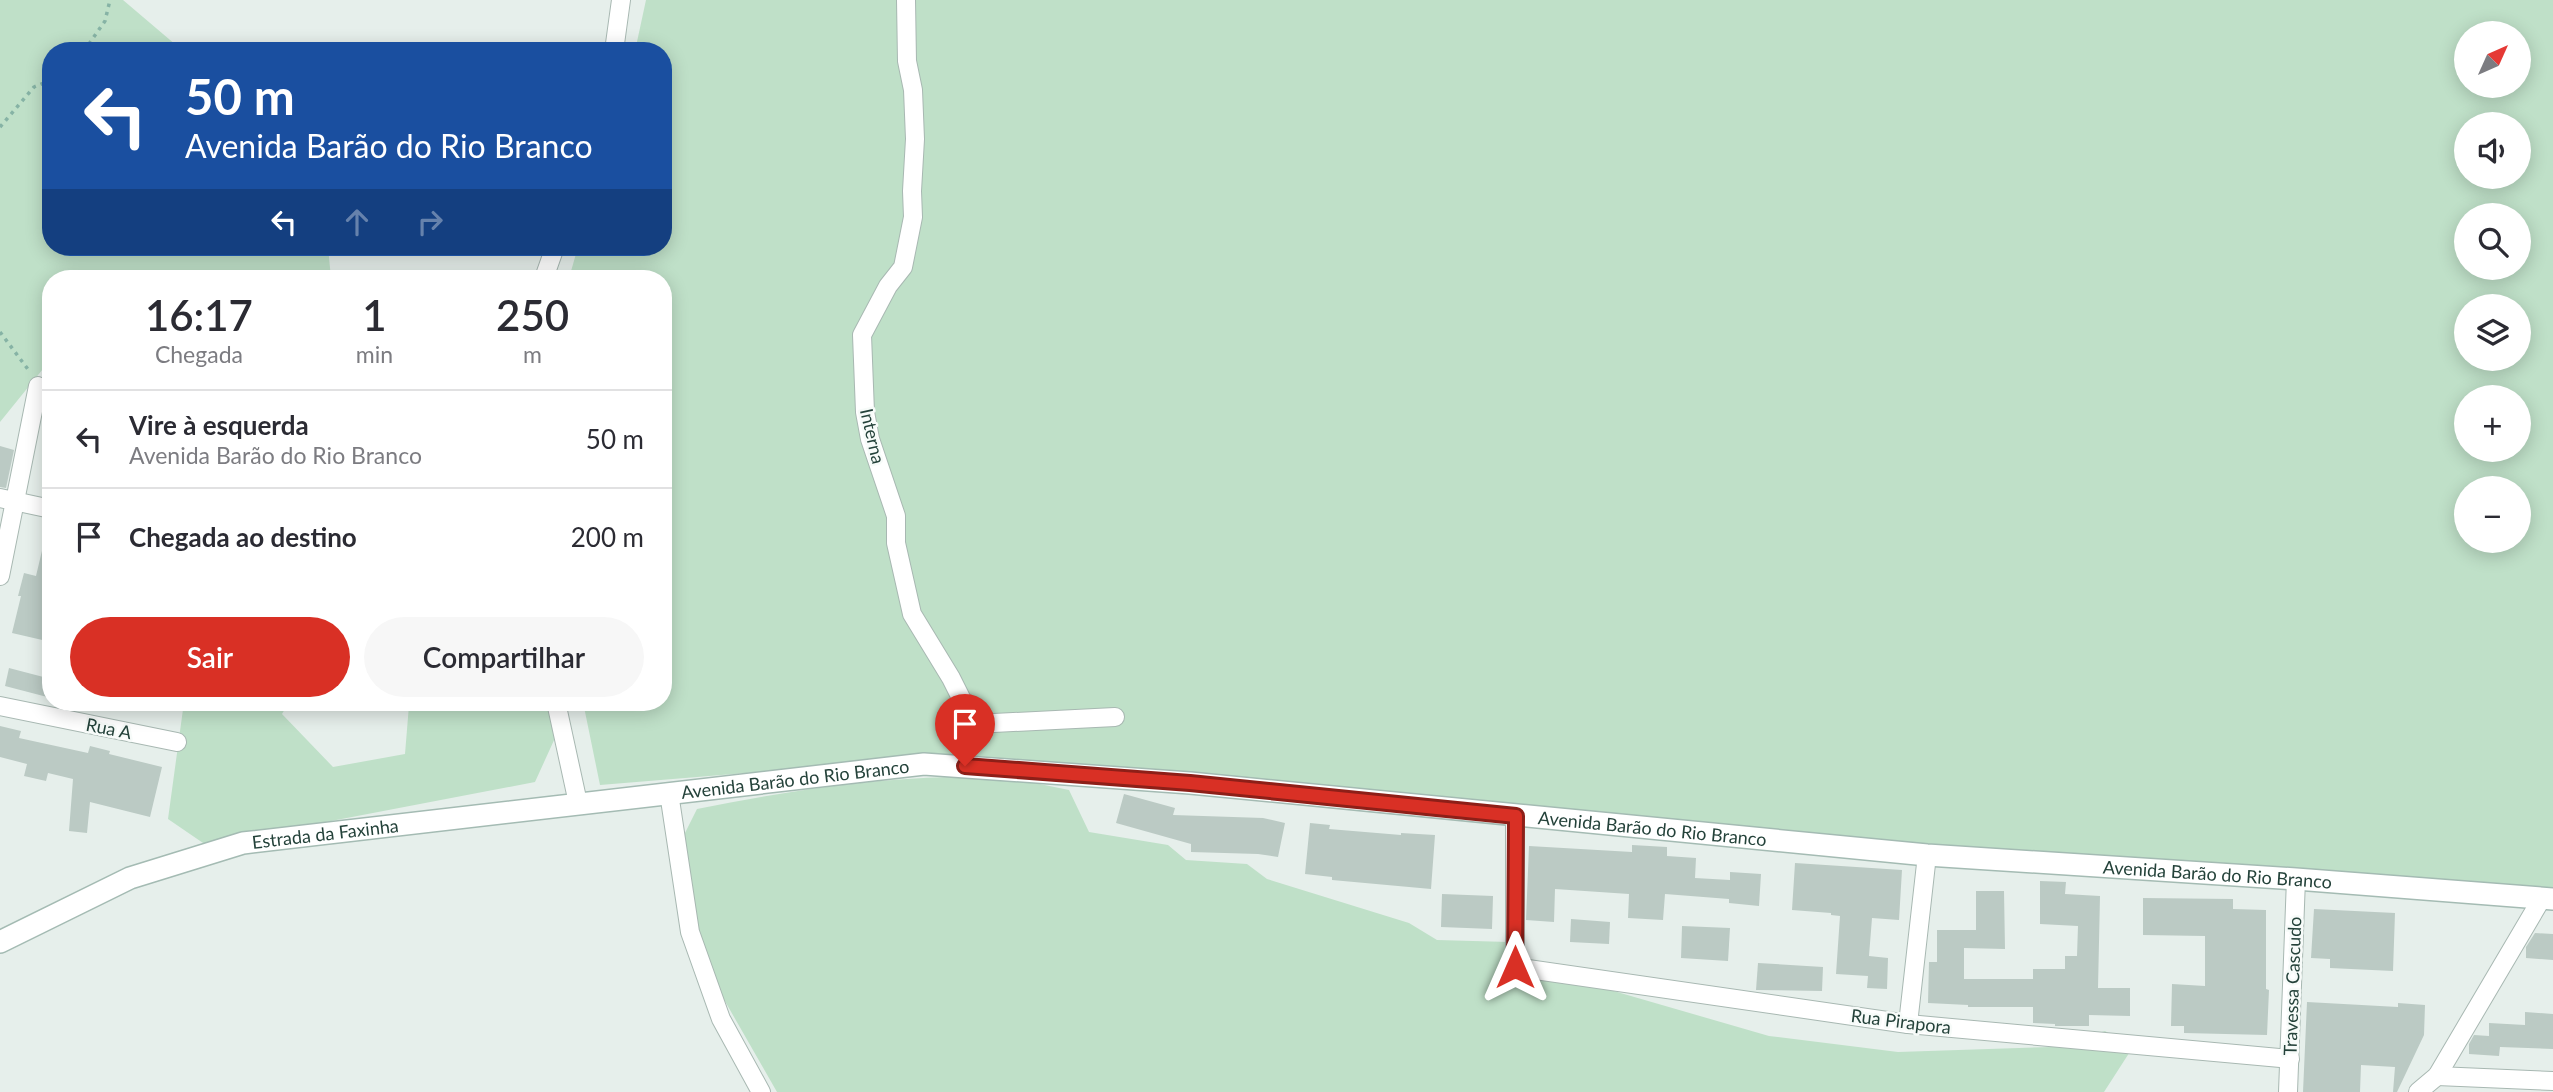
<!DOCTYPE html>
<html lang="pt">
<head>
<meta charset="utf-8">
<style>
  :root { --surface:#fff; --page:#f7f7f7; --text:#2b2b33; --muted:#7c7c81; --line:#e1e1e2; --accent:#d93025 }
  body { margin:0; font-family:Lato,sans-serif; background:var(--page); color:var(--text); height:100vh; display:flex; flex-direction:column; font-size:26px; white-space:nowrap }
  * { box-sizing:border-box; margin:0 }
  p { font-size:23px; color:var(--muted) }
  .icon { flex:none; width:38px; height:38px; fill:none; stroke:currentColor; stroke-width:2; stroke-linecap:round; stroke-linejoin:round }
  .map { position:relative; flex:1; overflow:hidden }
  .sheet { position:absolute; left:42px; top:270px; width:630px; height:441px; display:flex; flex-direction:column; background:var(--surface); border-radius:28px; box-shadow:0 4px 18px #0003 }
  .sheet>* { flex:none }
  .top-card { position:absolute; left:42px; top:42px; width:630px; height:214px; border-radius:28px; box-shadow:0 4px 18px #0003; background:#1a4fa0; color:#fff; overflow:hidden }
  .needle { width:46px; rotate:45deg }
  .tools { position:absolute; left:2454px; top:21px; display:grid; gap:14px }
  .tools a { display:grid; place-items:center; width:77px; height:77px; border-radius:50%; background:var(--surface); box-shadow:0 4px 18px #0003; font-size:35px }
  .pin { position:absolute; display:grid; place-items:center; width:60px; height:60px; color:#fff; margin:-72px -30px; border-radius:50% 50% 50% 0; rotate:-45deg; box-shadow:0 0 7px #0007 }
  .pin .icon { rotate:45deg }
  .me { position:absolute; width:77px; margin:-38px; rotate:0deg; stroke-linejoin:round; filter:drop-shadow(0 0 5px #0008) }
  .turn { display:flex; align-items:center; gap:24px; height:147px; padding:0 28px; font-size:32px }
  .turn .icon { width:91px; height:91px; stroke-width:2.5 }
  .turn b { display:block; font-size:49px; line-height:60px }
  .lanes { display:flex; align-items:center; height:66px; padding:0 28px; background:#0003; justify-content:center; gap:35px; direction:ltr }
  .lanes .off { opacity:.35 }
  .eta { display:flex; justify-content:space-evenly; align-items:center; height:119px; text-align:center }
  .eta b { font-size:42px; font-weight:600; line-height:49px }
  .button { display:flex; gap:14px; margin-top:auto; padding:14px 28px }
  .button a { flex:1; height:80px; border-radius:42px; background:var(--accent); color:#fff; font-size:28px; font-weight:600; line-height:80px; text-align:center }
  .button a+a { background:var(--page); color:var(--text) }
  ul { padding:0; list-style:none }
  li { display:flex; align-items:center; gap:21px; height:98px; padding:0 28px; border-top:2px solid var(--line) }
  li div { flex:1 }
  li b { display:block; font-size:26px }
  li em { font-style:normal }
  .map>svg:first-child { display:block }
  .green { fill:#bfe0c8; fill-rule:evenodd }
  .building { fill:#bbcac4 }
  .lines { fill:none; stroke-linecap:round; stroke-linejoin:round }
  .street-casing { stroke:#a8b8b2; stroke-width:20 }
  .secondary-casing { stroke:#a4bbb3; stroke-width:24 }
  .path { stroke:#86b3a5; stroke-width:3.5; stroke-dasharray:3.5 5; stroke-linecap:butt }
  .street { stroke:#fff; stroke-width:18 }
  .secondary { stroke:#fff; stroke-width:21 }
  .route-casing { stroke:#8d1f18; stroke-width:18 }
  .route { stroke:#d93025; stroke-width:12 }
  .labels { text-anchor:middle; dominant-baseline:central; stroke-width:5; stroke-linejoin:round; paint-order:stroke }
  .street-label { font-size:18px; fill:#24423a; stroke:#f7fbf9 }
</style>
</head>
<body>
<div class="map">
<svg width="2553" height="1092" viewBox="0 0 2553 1092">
  <rect width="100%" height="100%" fill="#e6efeb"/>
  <g class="green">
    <path d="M0,0H123L183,51H51V247H328L331,278H51V359L0,422Z"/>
    <path d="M646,0H2553V896L1925,850L926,758L600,785L583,702H663V278H569L578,247H663V51H635ZM2466,33H2518V86H2466ZM2466,124H2518V177H2466ZM2466,215H2518V268H2466ZM2466,306H2518V359H2466ZM2466,397H2518V450H2466ZM2466,488H2518V541H2466Z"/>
    <path d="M184,702H289L282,714L333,767L405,754L409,705L415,702H546L555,738L535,782L206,845L168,819Z"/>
    <path d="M951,777L1030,782L1069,790L1089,832L1168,845L1186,860L1247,864L1267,879L1409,923L1437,940L1509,942L1510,976L1586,983L1769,1036L1898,1052L2051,1047L2105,1031L2133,1047L2104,1092H777L714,982L687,896L682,839L697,809C781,792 865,779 951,777Z"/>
  </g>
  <g class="building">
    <path d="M0,446L14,450L6,488L0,487Z"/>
    <path d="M45,538H51V642L12,633L21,596H18L24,573L36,576Z"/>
    <path d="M9,668L51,679V698L5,686Z"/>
    <path d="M0,726L21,731L19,738L88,753L90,746L110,751L109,754L162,767L150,817L90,802L87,833L69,831L73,779L48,773L46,781L24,776L27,764L0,757Z"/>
    <path d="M1124,794L1175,808L1173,815L1263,818L1285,823L1278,857L1258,854L1191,852V844L1116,823Z"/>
    <path d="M1310,823L1330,825L1329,829L1401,835V833L1435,835L1431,889L1332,880V877L1305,874Z"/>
    <path d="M1632,845L1667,847V856L1696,858L1695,878L1730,880V872L1761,874L1759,906L1729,903V899L1665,894L1663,920L1628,918L1629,894L1555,889L1554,922L1526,920L1529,846L1632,852Z"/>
    <path d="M1795,863L1902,870L1899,920L1872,918L1869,956L1888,958L1887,989L1867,988L1868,976L1836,974L1840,916L1831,915V913L1792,910Z"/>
    <path d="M2040,881L2066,882L2065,894L2100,896L2098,988H2130V1016L2089,1015V1026H2055V1024L2033,1023V1007H1968V1005L1928,1003L1929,962H1937V930H1976V891H2004L2005,949L1964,948V979H2033V969H2065V956H2077L2078,926L2040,924Z"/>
    <path d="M1442,894L1493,896L1492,929L1441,927Z"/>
    <path d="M2143,898L2233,899V909L2266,910V989L2269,990L2267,1035L2184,1033V1026H2171L2172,984L2205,986V936L2143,935Z"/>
    <path d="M2314,909L2395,913L2393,971L2330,968V959L2311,958Z"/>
    <path d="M1571,919L1610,922L1609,944L1570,942Z"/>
    <path d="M1682,926L1730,928L1728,961L1681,958Z"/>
    <path d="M2535,933L2553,934V960L2526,958V947Z"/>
    <path d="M1758,963L1823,967L1822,991L1756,990Z"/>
    <path d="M2307,1002L2398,1007V1003L2425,1005L2424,1035L2397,1092H2393L2395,1067L2361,1065L2360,1092H2303Z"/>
    <path d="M2525,1012L2553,1014V1049L2500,1047L2499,1056L2469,1054V1044L2474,1035L2489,1036V1023L2525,1025Z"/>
  </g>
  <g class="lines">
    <g class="street-casing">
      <g id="street">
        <path d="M906,0L907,61L913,90L915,139L912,191L913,217L903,267L888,286L862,335L865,412L870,439L896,516V543L912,614L951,678L974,724L1115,717"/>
        <path d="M614,51L621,0"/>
        <path d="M544,278L555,247"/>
        <path d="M0,498L51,509"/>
        <path d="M0,576L38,386"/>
        <path d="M556,702L578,803"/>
        <path d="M0,706L177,742"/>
        <path d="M669,793L690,932L721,1019L761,1092"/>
        <path d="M1515,815V967L1908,1024L2290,1059"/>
        <path d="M1908,1024L1927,855"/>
        <path d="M2437,1076L2553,1081"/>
        <path d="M2288,1092L2296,879"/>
        <path d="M2418,1092L2437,1076L2542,898"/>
      </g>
    </g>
    <g class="secondary-casing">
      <g id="secondary">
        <path id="s1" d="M0,942L130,878L243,843L924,764L1190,783L1927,855L2296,879L2553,899"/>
      </g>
    </g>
    <g class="path">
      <path d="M84,51L105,21L110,0"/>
      <path d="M0,127L34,87L51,80"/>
      <path d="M0,332L30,372"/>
    </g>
    <use href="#street" class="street"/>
    <use href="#secondary" class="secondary"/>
  </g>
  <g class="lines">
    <g class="route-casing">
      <path id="route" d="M965,766L1190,783L1516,816L1515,967"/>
    </g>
    <use href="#route" class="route"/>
  </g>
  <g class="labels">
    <g class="street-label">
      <text transform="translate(873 436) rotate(77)">Interna</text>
      <text transform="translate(109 728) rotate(11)">Rua A</text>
      <text stroke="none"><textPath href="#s1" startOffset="819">Avenida Barão do Rio Branco</textPath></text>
      <text stroke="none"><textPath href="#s1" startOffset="1680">Avenida Barão do Rio Branco</textPath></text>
      <text stroke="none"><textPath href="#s1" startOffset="346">Estrada da Faxinha</textPath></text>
      <text stroke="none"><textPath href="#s1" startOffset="2247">Avenida Barão do Rio Branco</textPath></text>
      <text transform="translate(2292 986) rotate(-88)">Travessa Cascudo</text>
      <text transform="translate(1901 1021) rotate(7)">Rua Pirapora</text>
    </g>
  </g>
</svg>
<div class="tools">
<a><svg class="needle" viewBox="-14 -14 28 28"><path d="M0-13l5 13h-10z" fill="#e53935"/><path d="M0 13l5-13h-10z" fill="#7c7c81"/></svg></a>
<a><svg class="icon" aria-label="sound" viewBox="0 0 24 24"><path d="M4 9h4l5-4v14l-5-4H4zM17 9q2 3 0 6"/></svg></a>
<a><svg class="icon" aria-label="search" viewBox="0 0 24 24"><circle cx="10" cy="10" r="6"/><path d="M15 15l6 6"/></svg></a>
<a><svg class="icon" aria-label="layers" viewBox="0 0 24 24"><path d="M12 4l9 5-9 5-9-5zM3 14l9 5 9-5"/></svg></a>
<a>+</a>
<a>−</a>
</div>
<div class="pin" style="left:965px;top:766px;background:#d93025"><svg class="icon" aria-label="arrive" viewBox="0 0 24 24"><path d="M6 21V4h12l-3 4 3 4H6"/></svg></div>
<svg class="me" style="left:1515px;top:967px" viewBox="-20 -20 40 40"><path d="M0-17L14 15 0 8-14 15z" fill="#d93025" stroke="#fff" stroke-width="4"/></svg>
<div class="top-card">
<div class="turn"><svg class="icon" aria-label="left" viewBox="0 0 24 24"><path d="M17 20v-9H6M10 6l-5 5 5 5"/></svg><div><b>50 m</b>Avenida Barão do Rio Branco</div></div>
<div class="lanes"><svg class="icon" aria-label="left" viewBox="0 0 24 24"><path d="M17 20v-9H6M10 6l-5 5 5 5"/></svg><svg class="icon off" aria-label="ahead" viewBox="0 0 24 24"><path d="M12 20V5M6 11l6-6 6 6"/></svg><svg class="icon off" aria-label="right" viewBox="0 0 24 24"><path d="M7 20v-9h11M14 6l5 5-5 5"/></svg></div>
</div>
<section class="sheet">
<div class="eta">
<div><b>16:17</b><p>Chegada</p></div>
<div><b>1</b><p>min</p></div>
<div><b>250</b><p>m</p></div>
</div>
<ul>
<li><svg class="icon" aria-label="left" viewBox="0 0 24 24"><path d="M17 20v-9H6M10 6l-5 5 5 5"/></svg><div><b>Vire à esquerda</b><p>Avenida Barão do Rio Branco</p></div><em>50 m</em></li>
<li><svg class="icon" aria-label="arrive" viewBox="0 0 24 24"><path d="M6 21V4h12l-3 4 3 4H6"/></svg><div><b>Chegada ao destino</b></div><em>200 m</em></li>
</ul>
<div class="button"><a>Sair</a><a>Compartilhar</a></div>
</section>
</div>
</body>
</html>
